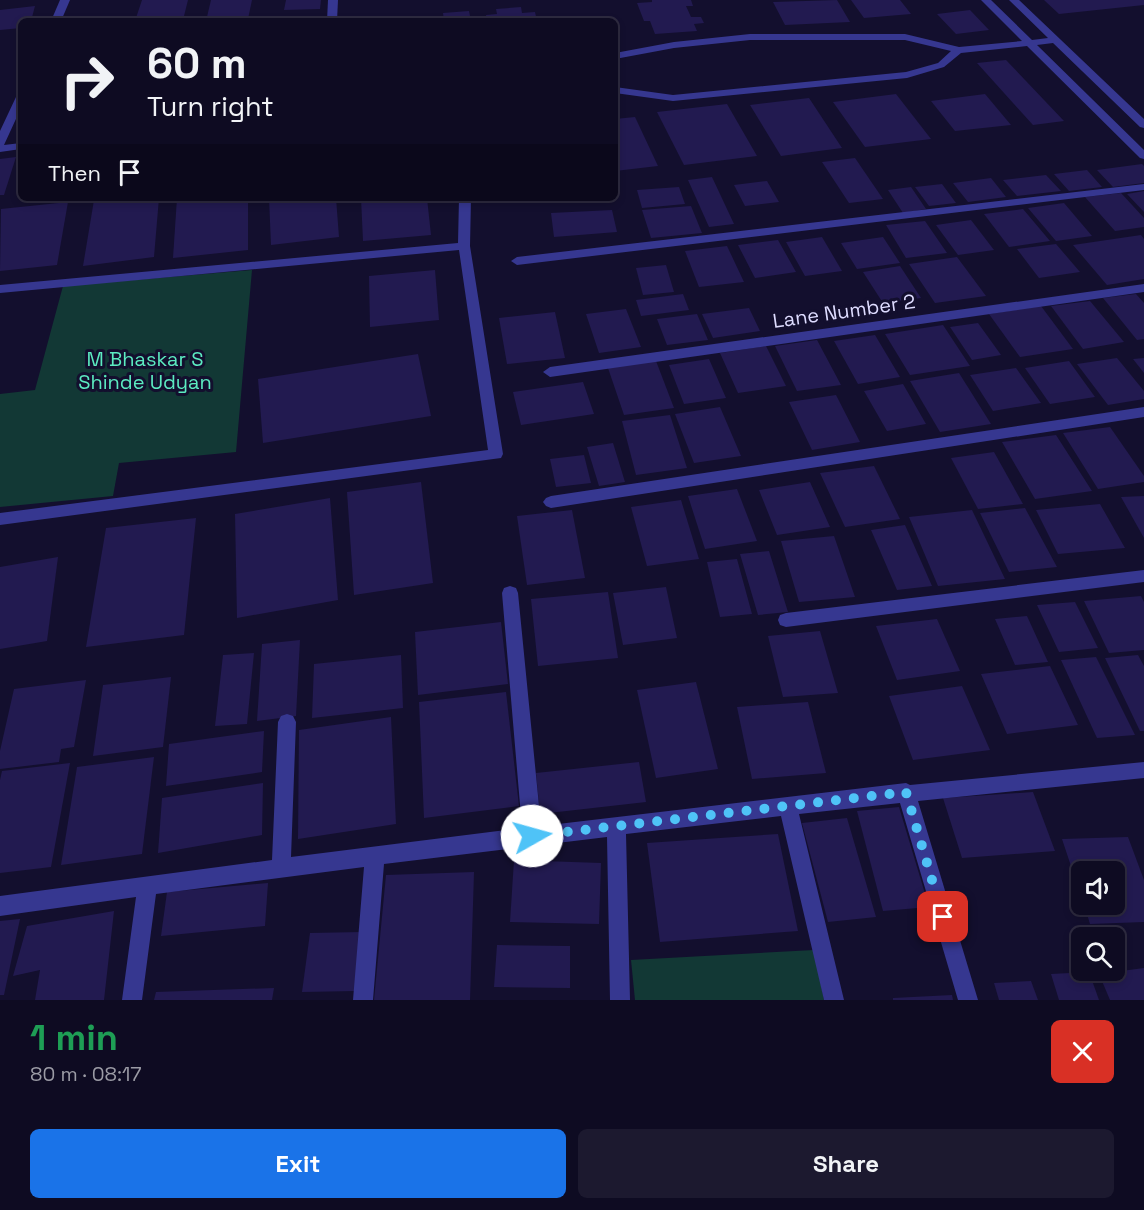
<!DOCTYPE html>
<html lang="en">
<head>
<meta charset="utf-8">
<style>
  :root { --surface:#0e0b22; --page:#1c192f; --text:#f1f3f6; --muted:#9b9ba5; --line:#2e2b40; --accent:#1a73e8 }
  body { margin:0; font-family:"Space Grotesk",sans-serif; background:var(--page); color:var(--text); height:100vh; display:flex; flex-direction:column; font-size:22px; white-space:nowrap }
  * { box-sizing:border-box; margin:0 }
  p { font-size:20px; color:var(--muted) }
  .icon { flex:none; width:33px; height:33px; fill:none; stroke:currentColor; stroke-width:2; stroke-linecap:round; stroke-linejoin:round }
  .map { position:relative; height:1000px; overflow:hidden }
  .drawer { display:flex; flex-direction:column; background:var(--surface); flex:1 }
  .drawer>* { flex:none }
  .hud { position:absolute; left:18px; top:18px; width:600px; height:183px; border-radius:9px; box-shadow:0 3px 9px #0003,0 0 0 2px var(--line); background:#0e0b22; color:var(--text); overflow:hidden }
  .buttons { position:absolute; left:1071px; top:861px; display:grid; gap:12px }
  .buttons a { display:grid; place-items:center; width:54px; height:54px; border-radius:9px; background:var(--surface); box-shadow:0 3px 9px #0003,0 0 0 2px var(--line); font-size:30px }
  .pin { position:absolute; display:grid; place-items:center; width:51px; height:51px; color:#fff; margin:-26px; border-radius:12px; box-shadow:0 3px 9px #0006 }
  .me { position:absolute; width:66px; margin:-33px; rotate:83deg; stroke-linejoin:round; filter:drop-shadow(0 0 4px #0008) }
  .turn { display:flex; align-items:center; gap:21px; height:126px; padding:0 30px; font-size:27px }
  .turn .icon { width:78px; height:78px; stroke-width:2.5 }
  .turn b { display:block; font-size:42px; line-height:51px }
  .then { display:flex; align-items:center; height:57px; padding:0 30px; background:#0003; gap:12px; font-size:22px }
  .round { display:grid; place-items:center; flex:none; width:63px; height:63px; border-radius:9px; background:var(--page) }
  .head { display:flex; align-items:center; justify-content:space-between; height:102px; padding:0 30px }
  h1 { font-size:36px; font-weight:600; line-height:45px; color:#1e9e55 }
  .action { display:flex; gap:12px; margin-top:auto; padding:12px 30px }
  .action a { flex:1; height:69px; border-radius:9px; background:var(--accent); color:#fff; font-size:24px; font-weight:600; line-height:69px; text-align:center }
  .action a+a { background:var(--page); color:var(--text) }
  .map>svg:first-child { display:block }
  .green { fill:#123835 }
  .building { fill:#221a50 }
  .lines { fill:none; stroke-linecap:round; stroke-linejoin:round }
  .minor { fill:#363790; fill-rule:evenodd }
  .route { stroke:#4fc3f7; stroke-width:10; stroke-dasharray:0 18 }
  .labels { text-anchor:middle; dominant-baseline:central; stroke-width:6; stroke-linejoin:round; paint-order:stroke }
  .street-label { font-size:20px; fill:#dedcff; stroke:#130f2e }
  .park-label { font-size:20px; fill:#5cebc1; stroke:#130f2e }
</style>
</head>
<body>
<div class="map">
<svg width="1144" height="1000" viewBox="0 0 1144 1000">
  <rect width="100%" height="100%" fill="#130f2e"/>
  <g class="green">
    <path d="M252,270L236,452L119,463L113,496L0,507V394L35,390L63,286Z"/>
    <path d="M814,950L824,1000H635L631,960Z"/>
  </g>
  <g class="building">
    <path d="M142,0H188L184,16L136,18Z"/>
    <path d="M211,0H252L248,19L206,21Z"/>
    <path d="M286,0H321L320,9L284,10Z"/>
    <path d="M652,0H691L693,6H686L691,17H701L704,23L694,24L697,31L655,34L650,21H644L637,3L652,2Z"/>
    <path d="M837,0L850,22L785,25L773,2Z"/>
    <path d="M851,0H900L911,14L864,18Z"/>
    <path d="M1044,0H1144V5L1059,14Z"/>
    <path d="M35,6L31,21H21V28L0,30V10Z"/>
    <path d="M521,7L522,13L535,12L537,21H487L486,15L497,14L496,9Z"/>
    <path d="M970,10L989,30L956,34L937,14Z"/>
    <path d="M469,11L471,21H444L443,13Z"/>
    <path d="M1006,60L1064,121L1033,125L977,63Z"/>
    <path d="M896,94L931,139L865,147L833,102Z"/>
    <path d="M985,94L1011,125L955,131L931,101Z"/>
    <path d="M809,98L842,148L781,156L750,105Z"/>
    <path d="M727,104L757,156L684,165L657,112Z"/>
    <path d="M635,117L658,166L615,171V119Z"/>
    <path d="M16,157L4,195H0V159Z"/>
    <path d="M855,158L883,199L849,203L822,162Z"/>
    <path d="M1142,164L1144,166V183L1113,187L1097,170Z"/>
    <path d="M1087,170L1102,187L1069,191L1054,174Z"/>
    <path d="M1046,175L1061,191L1017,196L1003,180Z"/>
    <path d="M712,177L734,224L709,227L688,180Z"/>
    <path d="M991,178L1006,197L968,202L953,183Z"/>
    <path d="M767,181L779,202L745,206L734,185Z"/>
    <path d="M942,184L956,203L929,206L915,187Z"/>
    <path d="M679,187L685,204L642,208L637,190Z"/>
    <path d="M911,187L926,209L903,213L888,190Z"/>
    <path d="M1144,191V212L1127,194Z"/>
    <path d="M1121,193L1144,218V227L1115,231L1085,197Z"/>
    <path d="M116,198H159L154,257L83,266L94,200Z"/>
    <path d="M177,198H248V250L173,258Z"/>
    <path d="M269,198H336L339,237L271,245Z"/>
    <path d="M361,198H427L431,235L363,241Z"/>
    <path d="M68,202L57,265L0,271L1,209Z"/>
    <path d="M1064,203L1092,236L1056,241L1028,208Z"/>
    <path d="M691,206L702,233L651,238L642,210Z"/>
    <path d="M1023,209L1050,241L1009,247L984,214Z"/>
    <path d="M612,210L617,232L554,237L551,213Z"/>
    <path d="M971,220L994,250L958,255L936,225Z"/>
    <path d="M925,221L947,253L906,258L886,225Z"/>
    <path d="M1141,235L1144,239V279L1107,285L1073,245Z"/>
    <path d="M822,237L842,271L805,276L786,242Z"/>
    <path d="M883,237L900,263L857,269L841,243Z"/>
    <path d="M778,240L796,272L755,278L738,245Z"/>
    <path d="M1056,244L1080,272L1039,278L1017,249Z"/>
    <path d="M727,246L744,282L699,287L685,251Z"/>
    <path d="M957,257L986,296L935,303L909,264Z"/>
    <path d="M666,265L674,292L643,295L636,268Z"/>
    <path d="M900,266L921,298L883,303L863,272Z"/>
    <path d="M435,270L439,320L370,327L369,276Z"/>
    <path d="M683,294L689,310L641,316L636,300Z"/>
    <path d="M1136,294L1144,303V339L1137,340L1103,298Z"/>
    <path d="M1090,301L1124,342L1083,349L1051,306Z"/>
    <path d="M1041,306L1073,349L1020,357L989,314Z"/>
    <path d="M749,308L760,331L713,338L702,314Z"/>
    <path d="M626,309L641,347L599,353L586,314Z"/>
    <path d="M555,312L565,358L507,364L499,318Z"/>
    <path d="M697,314L708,340L667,345L657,319Z"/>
    <path d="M978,323L1001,355L972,360L950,327Z"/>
    <path d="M943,325L970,366L910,375L885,334Z"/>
    <path d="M875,335L900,377L858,384L834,341Z"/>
    <path d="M817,340L841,385L797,391L775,346Z"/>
    <path d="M766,346L786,386L738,393L720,353Z"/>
    <path d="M418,354L431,416L263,443L258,379Z"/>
    <path d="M1117,358L1144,391V399L1108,405L1077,364Z"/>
    <path d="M1144,358V373L1133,359Z"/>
    <path d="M709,359L726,398L684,404L669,365Z"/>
    <path d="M656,361L674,408L624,415L608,368Z"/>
    <path d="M1069,361L1095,397L1050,404L1025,368Z"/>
    <path d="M1016,368L1041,403L993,411L970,375Z"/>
    <path d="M959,373L991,424L940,432L910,381Z"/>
    <path d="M583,382L594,414L521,425L513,392Z"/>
    <path d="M903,384L926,424L887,431L864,391Z"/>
    <path d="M836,395L860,442L812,450L789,402Z"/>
    <path d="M720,407L741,456L694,463L675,414Z"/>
    <path d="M670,415L687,468L636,475L622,421Z"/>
    <path d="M1110,427L1144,476V482L1098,489L1063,433Z"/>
    <path d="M1056,435L1092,491L1035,499L1002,442Z"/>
    <path d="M613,443L625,482L599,486L587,447Z"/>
    <path d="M994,452L1023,504L978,509L951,458Z"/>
    <path d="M584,455L591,483L556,487L550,459Z"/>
    <path d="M874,466L900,519L845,527L820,473Z"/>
    <path d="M421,482L433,583L354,595L347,492Z"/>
    <path d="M810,482L830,527L777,535L759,490Z"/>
    <path d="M737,489L757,541L705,549L688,496Z"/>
    <path d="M1144,496V538L1121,497Z"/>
    <path d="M330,498L338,600L237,618L235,514Z"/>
    <path d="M681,500L699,559L647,566L631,507Z"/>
    <path d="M1100,504L1125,548L1058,554L1036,510Z"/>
    <path d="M1025,508L1057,567L1009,572L980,513Z"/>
    <path d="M572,510L585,578L527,585L517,516Z"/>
    <path d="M972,510L1005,579L938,586L909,517Z"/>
    <path d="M196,518L184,635L86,647L106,528Z"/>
    <path d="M905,525L932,586L897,590L871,530Z"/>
    <path d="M834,536L855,597L799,602L781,541Z"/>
    <path d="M769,551L788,612L758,615L740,554Z"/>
    <path d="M58,557L47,641L0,649V567Z"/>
    <path d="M737,559L752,614L720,617L707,562Z"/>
    <path d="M666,587L677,638L623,645L613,593Z"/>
    <path d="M608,592L618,658L538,666L531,599Z"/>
    <path d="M1141,596L1144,602V650L1109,653L1084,601Z"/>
    <path d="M1075,602L1098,648L1059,652L1037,605Z"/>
    <path d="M1027,616L1048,662L1015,665L995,619Z"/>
    <path d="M937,619L960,671L897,680L876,626Z"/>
    <path d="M501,622L508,684L418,695L415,632Z"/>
    <path d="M820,631L838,693L783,697L768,636Z"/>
    <path d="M300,640L296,716L257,721L262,644Z"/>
    <path d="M254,653L247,724L215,726L223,655Z"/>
    <path d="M401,655L403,708L312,718L314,664Z"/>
    <path d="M1138,655L1144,666V731H1140L1105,658Z"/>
    <path d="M1096,657L1135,735L1097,738L1061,660Z"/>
    <path d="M1050,666L1078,725L1007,734L981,674Z"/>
    <path d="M171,677L163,747L93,756L103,685Z"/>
    <path d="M86,680L74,747L61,749L59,762L0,769V751L14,689Z"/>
    <path d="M696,682L718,769L656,778L637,690Z"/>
    <path d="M962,686L990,750L913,760L889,696Z"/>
    <path d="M506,692L519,806L424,818L419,702Z"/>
    <path d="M808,702L826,773L752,779L737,707Z"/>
    <path d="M391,717L396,824L298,839L299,730Z"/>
    <path d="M264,731L262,772L166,786L169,744Z"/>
    <path d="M154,757L142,854L61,865L77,767Z"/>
    <path d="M639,762L646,802L540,814L536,773Z"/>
    <path d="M70,763L51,867L0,873V780L2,771Z"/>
    <path d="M263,783L262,835L158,853L162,798Z"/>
    <path d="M1033,792L1055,851L962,858L943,798Z"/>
    <path d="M899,807L929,907L883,911L857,811Z"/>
    <path d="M847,818L876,917L828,922L802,823Z"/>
    <path d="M778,834L798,931L660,942L647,843Z"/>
    <path d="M1128,837L1144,880V922L1090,924L1084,904H1114V872H1082L1081,896L1062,839Z"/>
    <path d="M514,860L601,863L599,924L510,922Z"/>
    <path d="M474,872L470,1000H374L386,875Z"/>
    <path d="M268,883L265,926L161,936L167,892Z"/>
    <path d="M114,911L104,1000H35L40,970L13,976L27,926Z"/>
    <path d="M20,919L4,995H0V921Z"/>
    <path d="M362,932L356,991L302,992L310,933Z"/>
    <path d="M497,945L570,946V988L494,987Z"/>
    <path d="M1144,968V1000H1110L1099,974Z"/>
    <path d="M1089,972L1099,1000H1059L1051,974Z"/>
    <path d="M1031,981L1038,1000H999L994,983Z"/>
    <path d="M274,988L272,1000H154L156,992Z"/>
    <path d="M952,995L953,1000H893V998Z"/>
  </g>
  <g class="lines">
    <g class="minor">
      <path d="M60,0H70L61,21H51Z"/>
      <path d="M328,0H338L337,21H327Z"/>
      <path d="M981,0H991L1032,40L1048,38L1009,0H1019L1144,119V128L1140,127L1053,43L1037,45L1144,150V159L1140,158L1027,46L961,53L944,67L907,78L673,101L615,93V87L673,95L906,72L938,63L951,51L905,40H750L674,48L615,59V53L674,42L750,34H905L959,47L1022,41Z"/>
      <path d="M21,94V108L4,145L21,143V149L0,152V131L16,97Z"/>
      <path d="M1144,184V190L517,265L511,261L517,257Z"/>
      <path d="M459,198H471L470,246L503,454L501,458L0,525V513L488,450L459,250L0,293V285L458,243Z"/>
      <path d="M1144,284V292L550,377L543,372L550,367Z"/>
      <path d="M1144,407V417L551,508L546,506L543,502L546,498L551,496Z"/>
      <path d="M1144,570V582L786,627L780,625L778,620L780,615L786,613Z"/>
      <path d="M510,586L516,588L518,593L541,826L906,783L910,785L1144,762V778L918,801L978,1000H958L900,803L799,814L844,1000H824L781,816L626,834L630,1000H610L607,837L384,864L373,1000H353L364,867L156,894L142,1000H122L136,897L0,916V896L272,860L278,722L281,716L287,714L293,716L296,722L291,857L522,828L502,593L504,588Z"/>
    </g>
  </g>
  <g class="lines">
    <path class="route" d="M532,836L906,792L943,917"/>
  </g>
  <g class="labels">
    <g class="street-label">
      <text transform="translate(844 311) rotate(-8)">Lane Number 2</text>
    </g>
    <g class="park-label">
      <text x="145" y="359">M Bhaskar S<tspan x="145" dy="23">Shinde Udyan</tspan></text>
    </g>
  </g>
</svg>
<div class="buttons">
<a><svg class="icon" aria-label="sound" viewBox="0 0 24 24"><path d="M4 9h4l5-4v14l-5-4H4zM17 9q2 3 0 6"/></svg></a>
<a><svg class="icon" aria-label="search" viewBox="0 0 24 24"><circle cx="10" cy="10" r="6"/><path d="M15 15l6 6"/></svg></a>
</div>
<div class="pin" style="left:943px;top:917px;background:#d93025"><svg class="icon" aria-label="arrive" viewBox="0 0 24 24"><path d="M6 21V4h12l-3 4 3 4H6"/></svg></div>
<svg class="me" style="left:532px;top:836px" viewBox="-20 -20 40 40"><circle r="19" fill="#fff"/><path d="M0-13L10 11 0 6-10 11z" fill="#4fc3f7"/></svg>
<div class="hud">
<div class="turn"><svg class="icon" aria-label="right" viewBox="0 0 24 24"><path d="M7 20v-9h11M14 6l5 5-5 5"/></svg><div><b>60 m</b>Turn right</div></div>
<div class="then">Then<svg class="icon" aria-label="arrive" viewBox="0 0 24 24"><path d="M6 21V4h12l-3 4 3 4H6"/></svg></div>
</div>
</div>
<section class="drawer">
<div class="head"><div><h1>1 min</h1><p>80 m · 08:17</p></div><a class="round" style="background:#d93025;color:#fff"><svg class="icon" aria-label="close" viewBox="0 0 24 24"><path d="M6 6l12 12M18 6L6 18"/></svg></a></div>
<div class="action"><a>Exit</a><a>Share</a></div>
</section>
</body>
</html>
